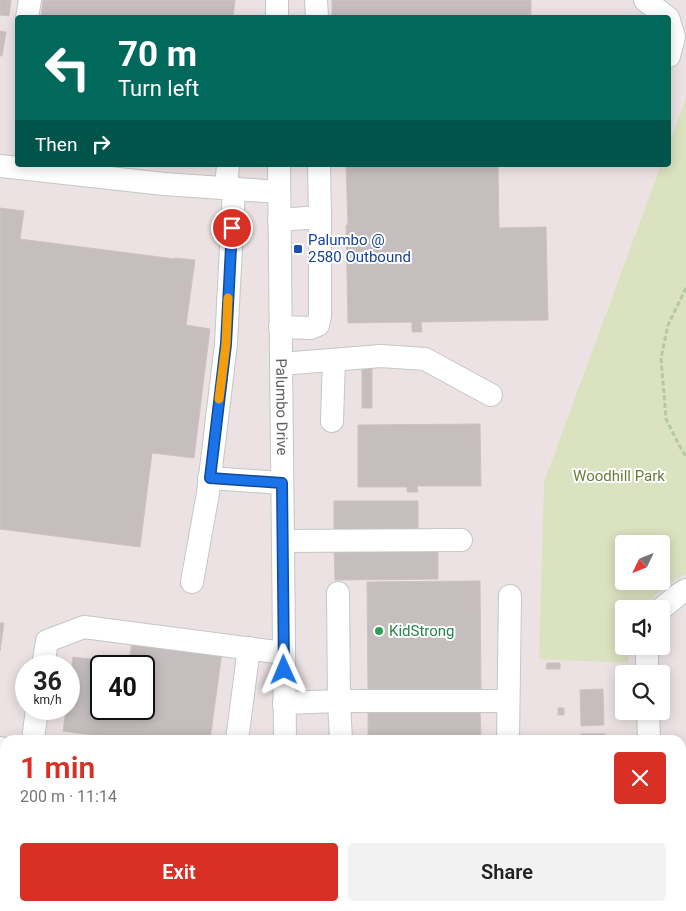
<!DOCTYPE html>
<html lang="en">
<head>
<meta charset="utf-8">
<style>
  :root { --surface:#fff; --page:#f2f2f2; --text:#222; --muted:#767676; --accent:#d93025 }
  body { margin:0; font-family:Roboto,sans-serif; background:var(--page); color:var(--text); height:100vh; display:flex; flex-direction:column; font-size:19px; white-space:nowrap }
  * { box-sizing:border-box; margin:0 }
  p { font-size:16px; color:var(--muted) }
  .icon { flex:none; width:28px; height:28px; fill:none; stroke:currentColor; stroke-width:2; stroke-linecap:round; stroke-linejoin:round }
  .map { position:relative; flex:1; overflow:hidden }
  .details { position:absolute; left:0px; top:735px; width:686px; height:176px; display:flex; flex-direction:column; background:var(--surface); border-radius:15px 15px 0 0; box-shadow:0 2px 12px #0003 }
  .details>* { flex:none }
  .guide { position:absolute; left:15px; top:15px; width:656px; height:152px; border-radius:5px; box-shadow:0 2px 12px #0003; background:#00695c; color:#fff; overflow:hidden }
  .needle { width:32px; rotate:227deg }
  .controls { position:absolute; left:615px; top:535px; display:grid; gap:10px }
  .controls a { display:grid; place-items:center; width:55px; height:55px; border-radius:5px; background:var(--surface); box-shadow:0 2px 12px #0003; font-size:25px }
  .speed { position:absolute; left:15px; top:655px; display:flex; gap:10px; font-size:25px; font-weight:700; text-align:center }
  .speed>* { display:grid; place-content:center; width:65px; height:65px; border-radius:50%; background:var(--surface); box-shadow:0 2px 12px #0003; line-height:1 }
  .speed small { font-size:12px; font-weight:400 }
  .speed .limit { border:2px solid #111; border-radius:8px; background:#fff; color:#111 }
  .pin { position:absolute; display:grid; place-items:center; width:42px; height:42px; color:#fff; margin:-21px; border:2px solid #fff; border-radius:50%; box-shadow:0 1px 5px #0007 }
  .me { position:absolute; width:55px; margin:-28px; rotate:359deg; stroke-linejoin:round; filter:drop-shadow(0 0 4px #0008) }
  .turn { display:flex; align-items:center; gap:18px; height:105px; padding:0 20px; font-size:22px }
  .turn .icon { width:65px; height:65px; stroke-width:2.5 }
  .turn b { display:block; font-size:35px; line-height:42px }
  .then { display:flex; align-items:center; height:48px; padding:0 20px; background:#0003; gap:10px; font-size:19px }
  .round { display:grid; place-items:center; flex:none; width:52px; height:52px; border-radius:5px; background:var(--page) }
  .head { display:flex; align-items:center; justify-content:space-between; height:85px; padding:0 20px }
  h1 { font-size:30px; font-weight:600; line-height:38px; color:var(--accent) }
  .primary-button { display:flex; gap:10px; margin-top:auto; padding:10px 20px }
  .primary-button a { flex:1; height:58px; border-radius:5px; background:var(--accent); color:#fff; font-size:20px; font-weight:600; line-height:58px; text-align:center }
  .primary-button a+a { background:var(--page); color:var(--text) }
  .map>svg:first-child { display:block }
  .green { fill:#dbe2c0; fill-rule:evenodd }
  .building { fill:#c5bdbe; stroke:#d0c1c3; fill-rule:evenodd }
  .lines { fill:none; stroke-linecap:round; stroke-linejoin:round }
  .minor-casing { stroke:#c1c8c6; stroke-width:24 }
  .path { stroke:#b5ca9f; stroke-width:3; stroke-dasharray:5 2.5; stroke-linecap:butt }
  .minor { stroke:#fff; stroke-width:22 }
  .route-casing { stroke:#114b97; stroke-width:12 }
  .route { stroke:#1a73e8; stroke-width:9 }
  .slow { stroke:#f59e0b; stroke-width:9 }
  .transit-dot { fill:#1a4fb4; stroke:#fff; stroke-width:2 }
  .leisure-dot { fill:#2e9e5b; stroke:#fff; stroke-width:2 }
  .labels { text-anchor:middle; dominant-baseline:central; stroke-width:4; stroke-linejoin:round; paint-order:stroke }
  .transit-label { font-size:15px; fill:#164399; stroke:#fff; text-anchor:start }
  .street-label { font-size:15px; fill:#5b6260; stroke:#fff }
  .park-label { font-size:15px; fill:#6a7b39; stroke:#fff }
  .leisure-label { font-size:15px; fill:#27864d; stroke:#fff; text-anchor:start }
</style>
</head>
<body>
<div class="map">
<svg width="686" height="911" viewBox="0 0 686 911">
  <rect width="100%" height="100%" fill="#ece2e3"/>
  <path class="green" d="M686,98V574C666,585 658,590 644,609H624V646H630L628,663L539,659L544,482L661,165H669V145ZM624,544H661V581H624Z"/>
  <g class="building">
    <path d="M0,0H11L9,16L0,15Z"/>
    <path d="M43,0H235L233,18H41Z"/>
    <rect x="332" y="0" width="199" height="18"/>
    <path d="M0,31L6,32L2,56H0Z"/>
    <path d="M346,165H498L499,228L546,227L548,320L421,322L422,332H412V322L348,323L346,225H348Z"/>
    <path d="M0,208L24,211L20,239L175,259V258L195,260L186,325L210,329L194,458L152,453L140,547L0,529Z"/>
    <rect x="362" y="363" width="10" height="45"/>
    <path d="M480,424L481,486H417L418,492H407V487H358V425Z"/>
    <path d="M334,501H418V533L334,534Z"/>
    <path d="M438,546V579L335,580L334,547Z"/>
    <path d="M480,581L481,690L368,692L367,582Z"/>
    <path d="M0,623H4L0,651Z"/>
    <path d="M132,640L222,652L210,740H131L63,731L66,709H69V688L73,657L129,664ZM101,666H144V709H101Z"/>
    <path d="M547,663H560V669H546Z"/>
    <path d="M603,689L604,725L581,726L580,690Z"/>
    <path d="M480,706L481,740H368V708Z"/>
    <rect x="558" y="708" width="6" height="7"/>
    <path d="M581,734H605V740H572V736H581Z"/>
    <rect x="0" y="787" width="5" height="95"/>
    <path d="M192,906H225L224,910Z"/>
    <rect x="346" y="906" width="53" height="5"/>
    <rect x="582" y="906" width="25" height="5"/>
  </g>
  <g class="lines">
    <g class="minor-casing">
      <g id="minor">
        <path d="M277,0V18"/>
        <path d="M316,0L317,18"/>
        <path d="M645,0L668,18"/>
        <path d="M27,18L30,0"/>
        <path d="M669,20L674,37L669,56"/>
        <path id="s1" d="M279,165L285,740"/>
        <path d="M0,166L164,184L279,192"/>
        <path d="M226,188L228,165"/>
        <path d="M279,220L320,217L319,165"/>
        <path d="M280,327L311,328L318,325L320,316V217"/>
        <path d="M281,364L381,356L425,359L491,395"/>
        <path d="M332,421L334,360"/>
        <path d="M209,478L282,483"/>
        <path d="M283,541L461,540"/>
        <path d="M192,582L208,493L226,344L234,189"/>
        <path d="M661,609L678,595L686,590"/>
        <path d="M647,646V674"/>
        <path d="M43,666L47,641L84,627L284,653"/>
        <path d="M284,703L339,701L338,593"/>
        <path d="M648,711L649,740"/>
        <path d="M33,740L37,709"/>
        <path d="M237,740L249,648"/>
        <path d="M341,740L339,701H508"/>
        <path d="M508,740L510,596"/>
        <path d="M0,748L5,749"/>
        <path d="M681,773H686"/>
        <path d="M287,906V911"/>
        <path d="M516,906V911"/>
        <path d="M651,906L652,911"/>
        <path d="M339,911V906"/>
        <path d="M454,911V906"/>
      </g>
    </g>
    <path class="path" d="M686,288L668,325L661,358L666,419L678,443L686,457"/>
    <use href="#minor" class="minor"/>
  </g>
  <g class="lines">
    <g class="route-casing">
      <path id="route" d="M232,228L226,344L210,478L282,483L284,670"/>
    </g>
    <use href="#route" class="route"/>
    <path class="slow" d="M219,399L226,344L228,298"/>
  </g>
  <rect class="transit-dot" x="293" y="244" width="10" height="10" rx="2.5"/>
  <circle class="leisure-dot" cx="379" cy="631" r="5"/>
  <g class="labels">
    <g class="transit-label">
      <text x="308" y="240">Palumbo @<tspan x="308" dy="17">2580 Outbound</tspan></text>
    </g>
    <g class="street-label">
      <text stroke="none"><textPath href="#s1" startOffset="242">Palumbo Drive</textPath></text>
    </g>
    <g class="park-label">
      <text x="619" y="476">Woodhill Park</text>
    </g>
    <g class="leisure-label">
      <text x="389" y="631">KidStrong</text>
    </g>
  </g>
</svg>
<div class="controls">
<a><svg class="needle" viewBox="-14 -14 28 28"><path d="M0-13l5 13h-10z" fill="#e53935"/><path d="M0 13l5-13h-10z" fill="#767676"/></svg></a>
<a><svg class="icon" aria-label="sound" viewBox="0 0 24 24"><path d="M4 9h4l5-4v14l-5-4H4zM17 9q2 3 0 6"/></svg></a>
<a><svg class="icon" aria-label="search" viewBox="0 0 24 24"><circle cx="10" cy="10" r="6"/><path d="M15 15l6 6"/></svg></a>
</div>
<div class="speed"><div>36<small>km/h</small></div><div class="limit">40</div></div>
<div class="pin" style="left:232px;top:228px;background:#d93025"><svg class="icon" aria-label="arrive" viewBox="0 0 24 24"><path d="M6 21V4h12l-3 4 3 4H6"/></svg></div>
<svg class="me" style="left:284px;top:670px" viewBox="-20 -20 40 40"><path d="M0-17L14 15 0 8-14 15z" fill="#1a73e8" stroke="#fff" stroke-width="4"/></svg>
<div class="guide">
<div class="turn"><svg class="icon" aria-label="left" viewBox="0 0 24 24"><path d="M17 20v-9H6M10 6l-5 5 5 5"/></svg><div><b>70 m</b>Turn left</div></div>
<div class="then">Then<svg class="icon" aria-label="right" viewBox="0 0 24 24"><path d="M7 20v-9h11M14 6l5 5-5 5"/></svg></div>
</div>
<section class="details">
<div class="head"><div><h1>1 min</h1><p>200 m · 11:14</p></div><a class="round" style="background:#d93025;color:#fff"><svg class="icon" aria-label="close" viewBox="0 0 24 24"><path d="M6 6l12 12M18 6L6 18"/></svg></a></div>
<div class="primary-button"><a>Exit</a><a>Share</a></div>
</section>
</div>
</body>
</html>
